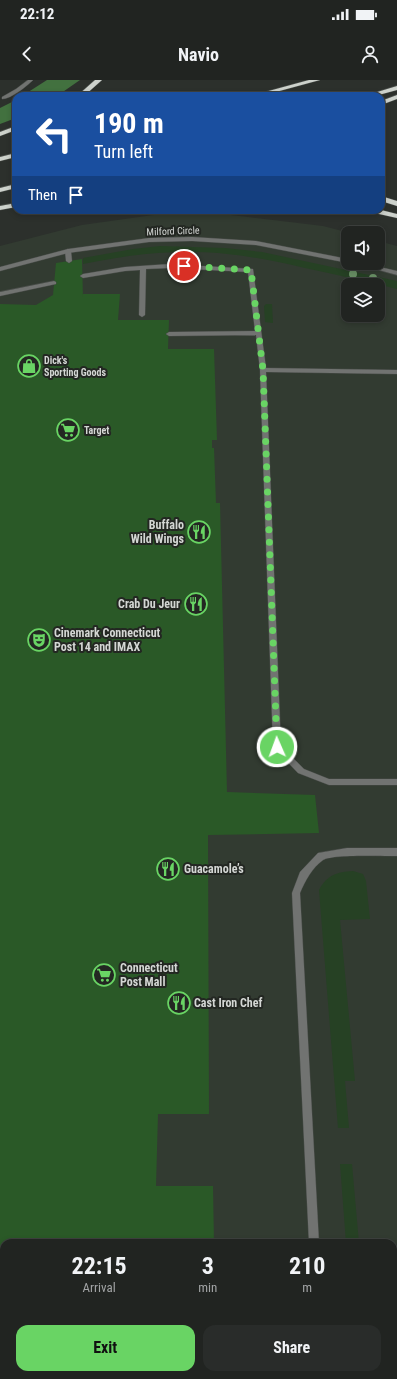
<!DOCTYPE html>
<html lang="en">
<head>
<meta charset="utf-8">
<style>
  :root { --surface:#212421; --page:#292c2a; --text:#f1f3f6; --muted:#a2a4a5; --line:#3e413f; --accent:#69d464 }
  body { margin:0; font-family:"Roboto Condensed",sans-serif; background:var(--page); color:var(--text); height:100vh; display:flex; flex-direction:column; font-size:15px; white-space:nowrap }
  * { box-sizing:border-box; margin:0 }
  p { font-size:13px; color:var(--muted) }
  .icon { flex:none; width:22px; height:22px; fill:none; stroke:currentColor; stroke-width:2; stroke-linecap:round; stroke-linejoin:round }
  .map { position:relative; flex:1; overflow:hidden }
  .details { position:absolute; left:0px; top:1159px; width:397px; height:140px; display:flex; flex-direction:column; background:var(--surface); border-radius:12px 12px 0 0; box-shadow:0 2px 6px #0003,0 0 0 1px var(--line) }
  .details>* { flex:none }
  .top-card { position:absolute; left:12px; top:12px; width:373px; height:122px; border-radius:12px; box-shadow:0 2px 6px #0003,0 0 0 1px var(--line); background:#1a4fa0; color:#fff; overflow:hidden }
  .fabs { position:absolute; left:341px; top:146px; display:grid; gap:8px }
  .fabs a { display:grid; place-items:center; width:44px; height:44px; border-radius:8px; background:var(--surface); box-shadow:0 2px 6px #0003,0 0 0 1px var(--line); font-size:20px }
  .pin { position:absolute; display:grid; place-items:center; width:34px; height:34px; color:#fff; margin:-17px; border:2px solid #fff; border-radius:50%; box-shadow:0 1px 4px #0007 }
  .me { position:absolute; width:44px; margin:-22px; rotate:358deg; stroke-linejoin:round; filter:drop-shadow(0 0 3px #0008) }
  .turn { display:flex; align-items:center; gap:14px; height:84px; padding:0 16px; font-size:18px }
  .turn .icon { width:52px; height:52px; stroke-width:2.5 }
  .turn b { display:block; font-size:28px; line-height:34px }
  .then { display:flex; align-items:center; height:38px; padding:0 16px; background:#0003; gap:8px; font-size:15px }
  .eta { display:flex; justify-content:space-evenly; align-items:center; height:68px; text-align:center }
  .eta b { font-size:24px; font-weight:700; line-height:28px }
  .button { display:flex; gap:8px; margin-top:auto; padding:8px 16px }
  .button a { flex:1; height:46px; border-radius:12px; background:var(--accent); color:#111; font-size:16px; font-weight:700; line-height:46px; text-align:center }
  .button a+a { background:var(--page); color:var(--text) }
  .status { display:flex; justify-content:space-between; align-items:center; height:28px; padding:0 20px; background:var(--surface); direction:ltr }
  .status svg { height:11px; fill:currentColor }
  header { display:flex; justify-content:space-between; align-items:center; height:52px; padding:0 16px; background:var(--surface); font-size:18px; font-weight:700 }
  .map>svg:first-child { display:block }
  .built { fill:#323b31; fill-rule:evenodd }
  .green { fill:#264124 }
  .forest { fill:#42713f }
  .building { fill:#2a5927 }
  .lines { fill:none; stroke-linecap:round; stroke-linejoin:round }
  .lane-casing { stroke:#474b47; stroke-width:1 }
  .street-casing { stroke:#474b47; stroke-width:1 }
  .highway-casing { stroke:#474b47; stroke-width:1 }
  .lane { fill:#717371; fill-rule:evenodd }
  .street { fill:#717371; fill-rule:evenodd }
  .highway { fill:#cdd2cc; fill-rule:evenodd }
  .tree { fill:#6a9166 }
  .route { stroke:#69d464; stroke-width:7; stroke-dasharray:0 12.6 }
  .labels { text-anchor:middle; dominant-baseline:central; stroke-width:4; stroke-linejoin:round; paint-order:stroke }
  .far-street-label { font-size:10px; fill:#d4d7d4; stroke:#232722 }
  .far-poi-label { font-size:10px; font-weight:bold; fill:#d4d7d4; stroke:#232722; text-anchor:start }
  .poi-label { font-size:12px; font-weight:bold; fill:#d4d7d4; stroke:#232722; text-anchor:start }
</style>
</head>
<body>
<div class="status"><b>22:12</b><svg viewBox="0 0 49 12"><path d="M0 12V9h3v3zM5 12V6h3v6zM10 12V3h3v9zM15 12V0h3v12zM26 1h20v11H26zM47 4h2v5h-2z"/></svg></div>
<header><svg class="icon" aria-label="back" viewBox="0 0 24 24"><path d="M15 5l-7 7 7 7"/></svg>Navio<svg class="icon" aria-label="person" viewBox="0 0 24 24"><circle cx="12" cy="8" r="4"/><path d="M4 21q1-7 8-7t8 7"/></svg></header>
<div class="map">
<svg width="397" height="1299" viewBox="0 0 397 1299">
  <rect width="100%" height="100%" fill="#2c302c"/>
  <path class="built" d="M189,130L323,146L350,153H348V183H378V161L397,166V1299H0V166L82,145ZM348,205H378V235H348ZM4,1163H393V1295H4Z"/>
  <g class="green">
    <path d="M160,166L225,168L262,172L397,201V209C367,201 336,195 305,188C266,179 226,171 186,172C151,172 117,177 83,184V178L133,169Z"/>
    <path d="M266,224H272L273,243L265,242L264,226Z"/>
    <path d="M353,791L363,794L366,801L370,839L340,840L355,1001H345L349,1048H338L319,810C327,795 337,792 353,791Z"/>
    <path d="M340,1084H352L359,1163H346Z"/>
  </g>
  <g class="forest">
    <path d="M47,0H80L57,16H22Z"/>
    <path d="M16,20V38L0,44V28Z"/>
  </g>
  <path class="building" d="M82,179L83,218V214H120L118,240H169L168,269H214L217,360H212V368H214L216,423H220L227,712L315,715L319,753L208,755L209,1034H158L156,1106H213L214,1163H4V1295H215V1299H0V224L36,225L53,215L56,183Z"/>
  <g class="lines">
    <g class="lane-casing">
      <g id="lane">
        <path d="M68,169L71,171L72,181L69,183L66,181L65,171Z"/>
        <path d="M170,184L253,189L266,288L397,290V294L266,292L281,666L304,689L329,699H397V705H329L298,693L273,667L260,290L256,255L169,256L166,254L169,252L255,251L248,192L170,188L146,189L145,235L142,237L139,235L140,190L125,191L83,198L80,196L83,194L125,187Z"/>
        <path d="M54,201L56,202V204L0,216V212Z"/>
        <path d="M347,768H397V776C383,776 332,774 323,780C312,788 305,801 300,813L319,1163H309L292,813L300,792L318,773Z"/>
        <rect x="393" y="1245" width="4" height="12"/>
      </g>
    </g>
    <g class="street-casing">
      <g id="street">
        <path d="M28,0H33C27,6 11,19 2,19V17L16,9Z"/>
        <path d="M192,157L256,161L348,179V183L256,165L192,161L149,162L68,173L0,191V187L68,169L149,158Z"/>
        <path d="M353,183H363L397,191V195Z"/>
      </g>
    </g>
    <g class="highway-casing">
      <g id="highway">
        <path d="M95,0H102L84,16H77Z"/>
        <path d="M309,0H320L261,16H250Z"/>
        <path d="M397,6V10L375,16H364Z"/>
        <path d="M397,15V19L381,25V21Z"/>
        <path d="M16,46V50L0,56V52Z"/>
        <path d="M16,73V77L0,81V77Z"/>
        <path d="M16,104V108L0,112V108Z"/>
        <path d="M381,116L397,121V126L381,121Z"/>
        <path d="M16,123V127L0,130V126Z"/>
        <path d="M369,130H381L397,134V138L370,132Z"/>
      </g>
    </g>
    <use href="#lane" class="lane"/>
    <use href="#street" class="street"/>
    <use href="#highway" class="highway"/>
  </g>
  <g class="tree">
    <circle cx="353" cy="194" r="4"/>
    <circle cx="373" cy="198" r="4"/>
  </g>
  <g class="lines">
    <path class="route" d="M184,186L251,190L263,290L277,667"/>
  </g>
  <defs>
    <g id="shop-ring" transform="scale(1.15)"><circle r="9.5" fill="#232722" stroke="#69d464" stroke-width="1.5"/><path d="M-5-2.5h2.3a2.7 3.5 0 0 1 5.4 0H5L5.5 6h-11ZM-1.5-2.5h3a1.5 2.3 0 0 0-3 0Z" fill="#69d464"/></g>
    <g id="supermarket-ring" transform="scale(1.15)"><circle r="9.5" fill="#232722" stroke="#69d464" stroke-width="1.5"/><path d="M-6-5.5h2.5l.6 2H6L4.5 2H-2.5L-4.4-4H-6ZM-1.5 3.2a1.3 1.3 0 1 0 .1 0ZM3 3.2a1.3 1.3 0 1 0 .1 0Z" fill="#69d464"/></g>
    <g id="restaurant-ring" transform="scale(1.15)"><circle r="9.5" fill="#232722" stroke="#69d464" stroke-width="1.5"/><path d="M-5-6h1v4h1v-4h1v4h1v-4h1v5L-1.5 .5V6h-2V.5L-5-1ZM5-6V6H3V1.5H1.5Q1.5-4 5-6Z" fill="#69d464"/></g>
    <g id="theatre-ring" transform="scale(1.15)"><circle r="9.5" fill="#232722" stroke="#69d464" stroke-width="1.5"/><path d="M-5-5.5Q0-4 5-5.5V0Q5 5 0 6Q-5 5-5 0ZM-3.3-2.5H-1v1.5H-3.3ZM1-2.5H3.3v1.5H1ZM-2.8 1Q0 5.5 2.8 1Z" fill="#69d464"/></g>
  </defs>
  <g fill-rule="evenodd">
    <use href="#shop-ring" x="29" y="286"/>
    <use href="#supermarket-ring" x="68" y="350"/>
    <use href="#restaurant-ring" x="199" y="452"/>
    <use href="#restaurant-ring" x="196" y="524"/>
    <use href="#theatre-ring" x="39" y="560"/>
    <use href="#restaurant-ring" x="168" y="789"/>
    <use href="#supermarket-ring" x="104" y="895"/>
    <use href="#restaurant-ring" x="179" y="923"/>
  </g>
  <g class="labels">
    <g class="far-street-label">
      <text transform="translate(173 151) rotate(-2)">Milford Circle</text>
    </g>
    <g class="far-poi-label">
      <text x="44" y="280">Dick's<tspan x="44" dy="12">Sporting Goods</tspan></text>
      <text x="84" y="350">Target</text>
    </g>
    <g class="poi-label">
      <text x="184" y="445" text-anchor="end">Buffalo<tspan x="184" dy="14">Wild Wings</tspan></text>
      <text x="180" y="524" text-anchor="end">Crab Du Jeur</text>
      <text x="54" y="553">Cinemark Connecticut<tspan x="54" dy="14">Post 14 and IMAX</tspan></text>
      <text x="184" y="789">Guacamole’s</text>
      <text x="120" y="888">Connecticut<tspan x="120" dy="14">Post Mall</tspan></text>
      <text x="194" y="923">Cast Iron Chef</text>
    </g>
  </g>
</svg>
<div class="fabs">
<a><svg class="icon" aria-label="sound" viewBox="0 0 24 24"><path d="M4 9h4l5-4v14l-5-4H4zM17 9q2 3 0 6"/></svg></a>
<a><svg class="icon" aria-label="layers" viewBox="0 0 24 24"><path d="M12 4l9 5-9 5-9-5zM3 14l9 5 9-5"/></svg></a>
</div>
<div class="pin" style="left:184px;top:186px;background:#d93025"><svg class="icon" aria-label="arrive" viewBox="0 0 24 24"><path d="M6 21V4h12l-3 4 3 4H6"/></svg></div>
<svg class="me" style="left:277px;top:667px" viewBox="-20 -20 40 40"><circle r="17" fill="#69d464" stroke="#fff" stroke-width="3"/><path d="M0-11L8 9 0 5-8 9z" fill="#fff"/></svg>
<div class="top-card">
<div class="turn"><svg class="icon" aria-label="left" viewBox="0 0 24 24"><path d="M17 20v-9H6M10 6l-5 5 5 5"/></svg><div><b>190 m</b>Turn left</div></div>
<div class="then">Then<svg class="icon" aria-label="arrive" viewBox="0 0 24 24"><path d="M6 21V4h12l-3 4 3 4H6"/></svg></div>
</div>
<section class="details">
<div class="eta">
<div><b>22:15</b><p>Arrival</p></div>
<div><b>3</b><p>min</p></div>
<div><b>210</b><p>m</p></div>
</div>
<div class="button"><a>Exit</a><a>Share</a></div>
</section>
</div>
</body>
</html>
